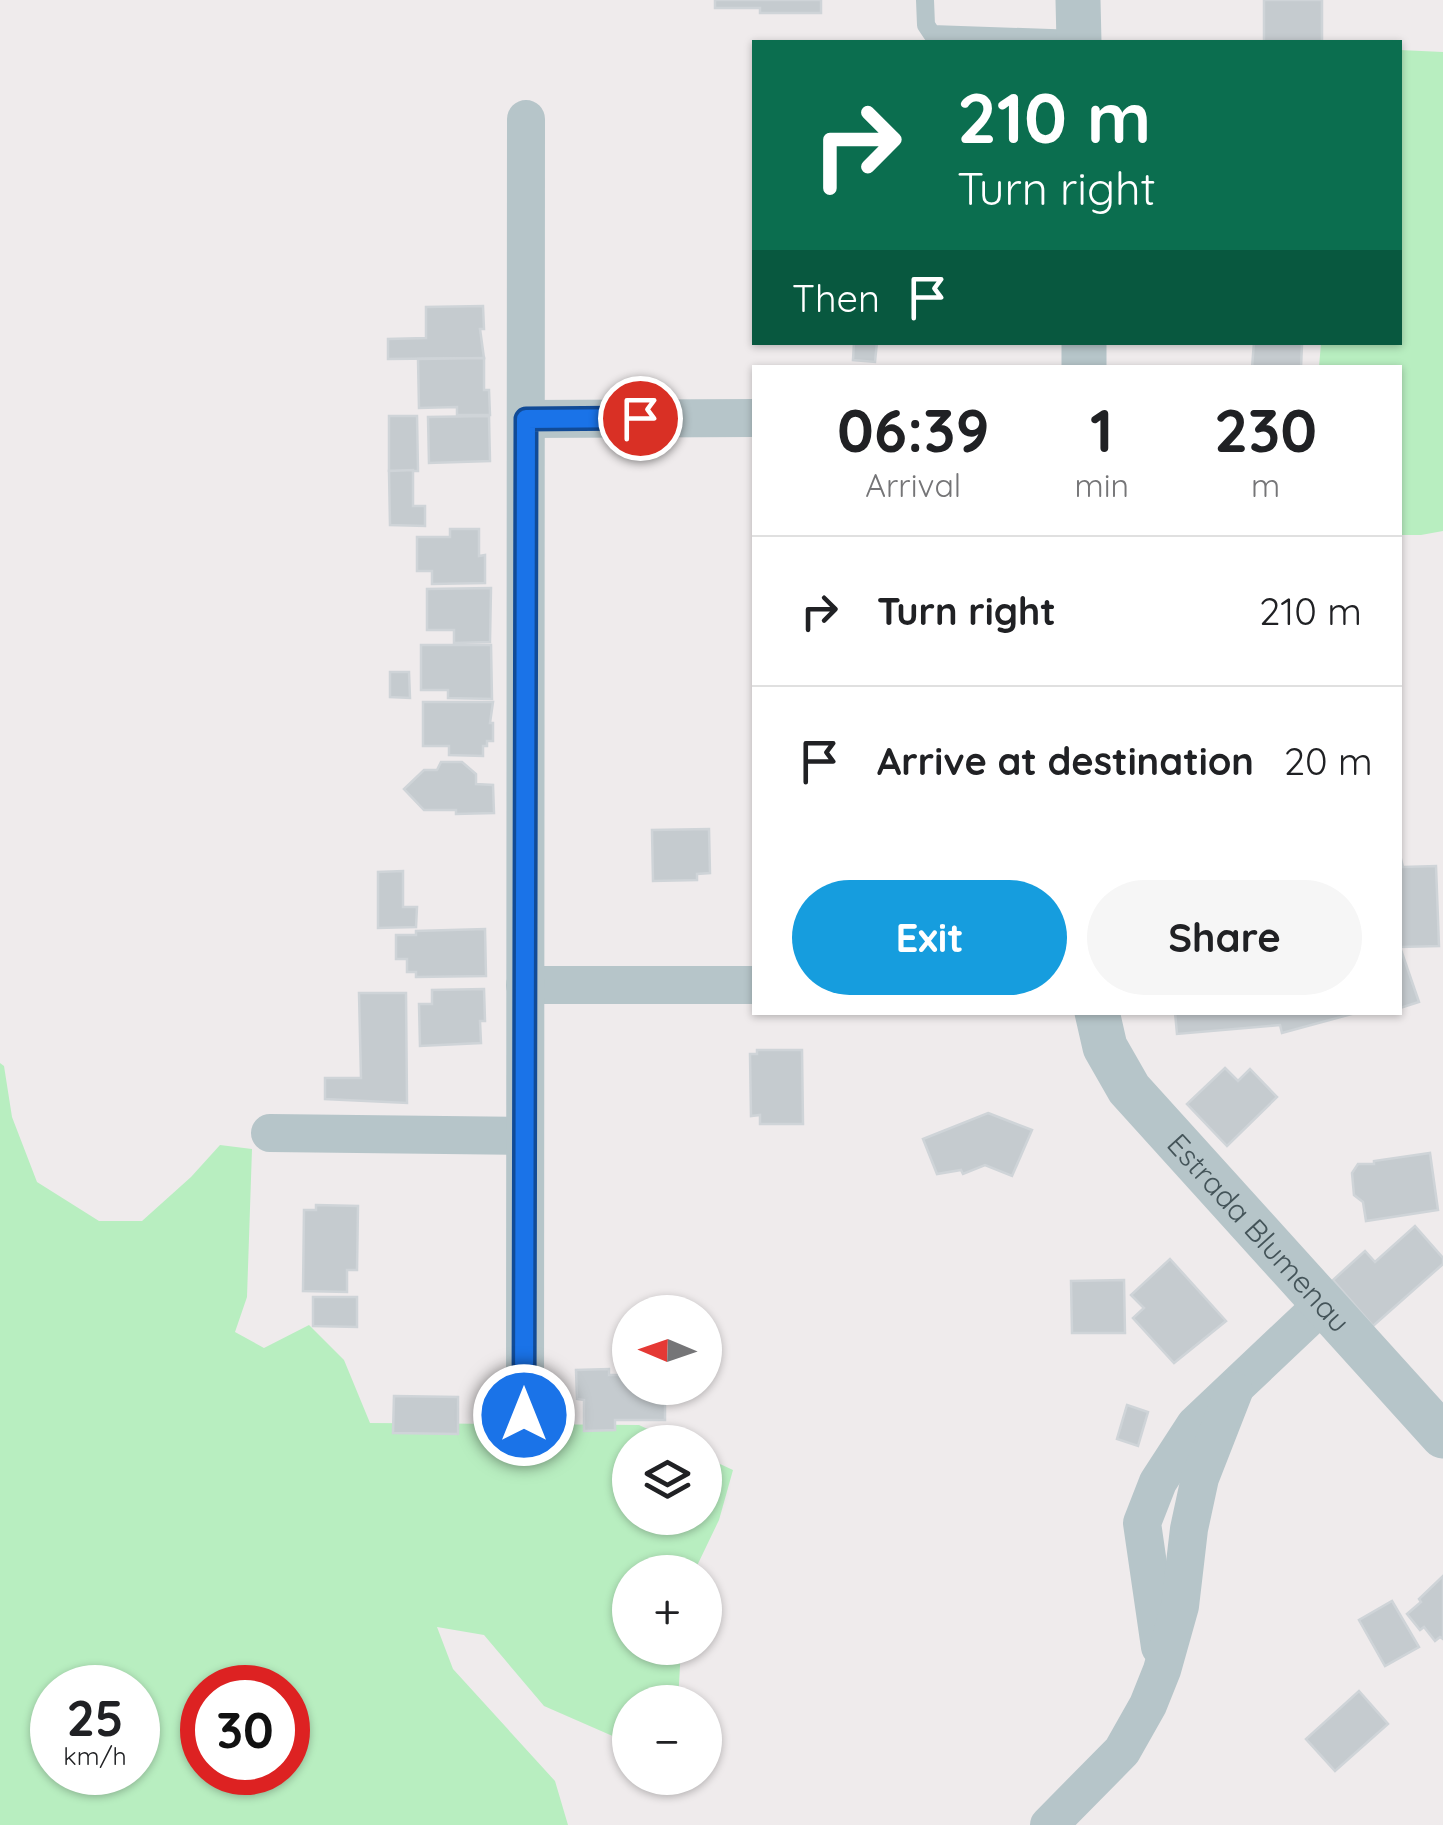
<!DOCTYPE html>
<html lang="en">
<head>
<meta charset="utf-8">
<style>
  :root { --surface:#fff; --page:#f6f6f6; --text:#202124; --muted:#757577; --line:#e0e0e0; --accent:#169dde }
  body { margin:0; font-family:Quicksand,sans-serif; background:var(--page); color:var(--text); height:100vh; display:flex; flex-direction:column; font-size:38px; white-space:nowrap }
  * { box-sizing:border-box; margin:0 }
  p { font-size:32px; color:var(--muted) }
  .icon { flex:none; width:55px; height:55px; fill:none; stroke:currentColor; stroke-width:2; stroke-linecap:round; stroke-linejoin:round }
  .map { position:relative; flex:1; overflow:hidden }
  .panel { position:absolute; left:752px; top:365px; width:650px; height:650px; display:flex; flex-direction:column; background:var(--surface); border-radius:0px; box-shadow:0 2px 8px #0004 }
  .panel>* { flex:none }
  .banner { position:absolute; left:752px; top:40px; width:650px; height:305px; border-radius:0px; box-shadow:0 2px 8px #0004; background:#0b6e4f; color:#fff; overflow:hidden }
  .needle { width:65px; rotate:272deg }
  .buttons { position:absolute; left:612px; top:1295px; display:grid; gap:20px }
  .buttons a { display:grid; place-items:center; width:110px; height:110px; border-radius:50%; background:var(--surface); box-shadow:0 2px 8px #0004; font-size:50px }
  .speed { position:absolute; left:30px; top:1665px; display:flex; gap:20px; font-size:50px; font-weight:700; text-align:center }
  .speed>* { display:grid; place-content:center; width:130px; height:130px; border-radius:50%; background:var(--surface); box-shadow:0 2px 8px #0004; line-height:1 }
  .speed small { font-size:25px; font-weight:400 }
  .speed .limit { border:15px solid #d22; background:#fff; color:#111 }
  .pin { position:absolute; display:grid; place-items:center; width:85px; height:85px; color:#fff; margin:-42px; border:5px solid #fff; border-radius:50%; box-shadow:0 2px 10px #0007 }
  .me { position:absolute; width:110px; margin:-55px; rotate:0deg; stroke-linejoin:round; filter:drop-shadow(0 0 8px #0008) }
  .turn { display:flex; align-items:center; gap:35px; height:210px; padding:0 40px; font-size:45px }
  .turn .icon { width:130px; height:130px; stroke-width:2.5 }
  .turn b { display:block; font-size:70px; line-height:85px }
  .then { display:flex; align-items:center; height:95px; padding:0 40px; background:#0003; gap:20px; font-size:38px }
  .eta { display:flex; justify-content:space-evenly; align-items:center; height:170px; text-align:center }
  .eta b { font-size:60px; font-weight:800; line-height:70px }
  .action { display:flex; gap:20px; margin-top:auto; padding:20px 40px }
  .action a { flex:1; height:115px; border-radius:60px; background:var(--accent); color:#fff; font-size:40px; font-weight:800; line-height:115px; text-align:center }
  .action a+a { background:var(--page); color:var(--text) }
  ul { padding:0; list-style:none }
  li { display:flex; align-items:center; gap:30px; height:150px; padding:0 40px; border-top:2px solid var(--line) }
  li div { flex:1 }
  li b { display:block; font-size:38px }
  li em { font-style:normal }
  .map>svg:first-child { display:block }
  .green { fill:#b8eec0; fill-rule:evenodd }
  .building { fill:#c5cbcf; stroke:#cfd4d8; stroke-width:2.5 }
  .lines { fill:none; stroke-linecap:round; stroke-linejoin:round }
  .service { stroke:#b6c5c9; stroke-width:18 }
  .minor { stroke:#b6c5c9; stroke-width:38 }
  .tertiary { stroke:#b6c5c9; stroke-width:45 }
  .route-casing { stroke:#114b97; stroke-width:25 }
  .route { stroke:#1a73e8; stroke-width:18 }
  .labels { text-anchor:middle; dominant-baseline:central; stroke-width:9; stroke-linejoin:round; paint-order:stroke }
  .street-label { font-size:30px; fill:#445459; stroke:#fff }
</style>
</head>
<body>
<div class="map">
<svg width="1443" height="1825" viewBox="0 0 1443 1825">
  <rect width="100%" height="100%" fill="#efebec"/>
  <g class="green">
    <path d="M1400,50L1443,52V531L1421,535H1400V368L1319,367L1321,343L1400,342Z"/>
    <path d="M0,1063L4,1066L12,1117L37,1182L99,1221H142L191,1177L220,1145L252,1149L247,1297L235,1332L264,1348L309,1325L344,1360L370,1423L639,1425L675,1442H630V1518H705V1457L733,1470L719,1520L694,1572H630V1648H681L678,1702H630V1737L624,1741L544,1706L484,1635L437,1627L453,1669L555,1781L568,1825H0ZM52,1688H138V1772H52ZM202,1688H288V1772H202Z"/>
  </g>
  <g class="building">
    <path d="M715,0H821V13H760V8H715Z"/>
    <rect x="1264" y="0" width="58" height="42"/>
    <path d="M483,306L484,329H480L484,358L388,359V339L426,338V307Z"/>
    <path d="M854,342H877L875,362L853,360Z"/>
    <path d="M1254,342L1302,344L1301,368H1252Z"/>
    <path d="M484,358V390H489L490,415H457V407L419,408L418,359Z"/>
    <path d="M389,416H417L418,471H389Z"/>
    <path d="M489,416L490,461L429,463L428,417Z"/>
    <path d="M413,470V506H425V526L390,525L389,471Z"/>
    <path d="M450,529H479V556L485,555V583L432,584V571H417V537H450Z"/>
    <path d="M491,588L490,642L454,643V630H427V589Z"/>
    <path d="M421,645H491L492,699L448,698V690H421Z"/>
    <path d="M390,672H409L410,698L390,697Z"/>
    <path d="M423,702H493L490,723H493V741H487V746H483V756L449,755V746H423Z"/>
    <path d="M441,762H462L476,774V784L493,785L494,813L456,814V810H424L404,789L424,770H437Z"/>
    <path d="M709,829L710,873L697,874V880L653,881L652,830Z"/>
    <path d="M1400,855L1403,867L1436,866L1439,946L1400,947Z"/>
    <path d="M403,871V907H417L416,927L378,928V872Z"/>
    <path d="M485,929L486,976L416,977V972H407V959H396V935H416V931Z"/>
    <path d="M1400,947L1419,1002L1400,1008Z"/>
    <path d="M484,989L485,1021H480L481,1043L420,1046L419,1004H432V990Z"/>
    <path d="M359,993H406L407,1103L325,1099V1078H361Z"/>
    <path d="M1175,1012H1359L1282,1033L1280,1025L1177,1034Z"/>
    <path d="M757,1050H802L803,1124H760V1115L751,1116L750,1054H757Z"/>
    <path d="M1225,1068L1238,1081L1250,1069L1277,1097L1227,1146L1187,1104Z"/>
    <path d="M988,1113L1032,1130L1012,1176L985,1165L963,1174L961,1170L937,1174L923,1139Z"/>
    <path d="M1430,1153L1438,1210L1366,1221L1363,1202L1354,1195L1352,1173L1358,1164H1374V1161Z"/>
    <path d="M316,1205L358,1206L357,1270H347V1292L303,1291L304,1210H316Z"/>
    <path d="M1415,1226L1443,1258V1264L1373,1326L1333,1280L1365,1251L1375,1262Z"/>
    <path d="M1170,1259L1226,1321L1174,1363L1133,1318L1144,1308L1131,1295Z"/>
    <path d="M1124,1280L1125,1333H1072L1071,1281Z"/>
    <path d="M313,1297H357V1327L313,1326Z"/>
    <path d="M609,1369V1375H630V1388H665V1420H615V1430L584,1431V1400L577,1399L576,1370Z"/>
    <path d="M394,1396L458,1397V1434L393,1433Z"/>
    <path d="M1127,1405L1148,1412L1138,1446L1117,1439Z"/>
    <path d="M1443,1576V1639L1440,1637L1435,1641L1424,1627L1420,1630L1407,1614L1421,1602L1419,1599Z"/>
    <path d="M1392,1601L1419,1647L1385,1666L1359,1620Z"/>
    <path d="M1359,1691L1388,1724L1335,1771L1306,1739Z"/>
  </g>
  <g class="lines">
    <path class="service" d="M925,0L926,25L932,34L1078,39"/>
    <g class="minor">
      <path d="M526,419L755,418"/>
      <path d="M525,985H755"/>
      <path d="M270,1133L525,1136"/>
      <path d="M525,1415L526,119"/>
      <path d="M1160,1647L1142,1523L1158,1482L1195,1425L1322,1305"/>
      <path d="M1049,1825L1122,1751L1148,1705L1162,1670L1180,1606L1189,1529L1200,1478L1234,1391"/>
    </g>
    <g class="tertiary">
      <path d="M1078,0L1079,42"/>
      <path d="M1084,342V368"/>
      <path id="s1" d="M1097,1012L1105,1047L1129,1089L1443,1436"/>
    </g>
  </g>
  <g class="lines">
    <g class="route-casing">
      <path id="route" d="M524,1415L526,419L640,418"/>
    </g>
    <use href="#route" class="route"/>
  </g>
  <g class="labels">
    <g class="street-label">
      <text stroke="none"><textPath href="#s1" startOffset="278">Estrada Blumenau</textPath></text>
    </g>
  </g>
</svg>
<div class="buttons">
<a><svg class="needle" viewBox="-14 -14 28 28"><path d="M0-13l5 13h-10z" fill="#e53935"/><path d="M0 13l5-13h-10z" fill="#757577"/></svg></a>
<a><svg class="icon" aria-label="layers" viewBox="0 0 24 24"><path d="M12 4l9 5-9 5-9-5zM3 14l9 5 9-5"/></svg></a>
<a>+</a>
<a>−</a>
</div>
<div class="speed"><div>25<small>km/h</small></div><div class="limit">30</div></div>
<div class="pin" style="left:640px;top:418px;background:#d93025"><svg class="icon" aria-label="arrive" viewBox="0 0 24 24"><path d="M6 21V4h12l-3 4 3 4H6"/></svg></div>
<svg class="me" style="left:524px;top:1415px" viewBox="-20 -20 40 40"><circle r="17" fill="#1a73e8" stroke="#fff" stroke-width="3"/><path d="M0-11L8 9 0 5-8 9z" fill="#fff"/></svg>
<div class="banner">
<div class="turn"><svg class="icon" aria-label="right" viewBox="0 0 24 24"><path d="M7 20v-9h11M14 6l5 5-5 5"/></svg><div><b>210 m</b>Turn right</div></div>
<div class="then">Then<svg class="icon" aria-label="arrive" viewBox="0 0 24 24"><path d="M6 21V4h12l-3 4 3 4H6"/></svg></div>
</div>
<section class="panel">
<div class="eta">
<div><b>06:39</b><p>Arrival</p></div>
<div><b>1</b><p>min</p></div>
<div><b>230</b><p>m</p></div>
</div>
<ul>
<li><svg class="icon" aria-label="right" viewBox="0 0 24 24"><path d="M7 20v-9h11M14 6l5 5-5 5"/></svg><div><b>Turn right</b></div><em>210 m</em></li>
<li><svg class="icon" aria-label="arrive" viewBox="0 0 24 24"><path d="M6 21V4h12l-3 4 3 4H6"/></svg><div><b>Arrive at destination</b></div><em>20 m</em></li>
</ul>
<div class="action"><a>Exit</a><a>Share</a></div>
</section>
</div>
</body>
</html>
